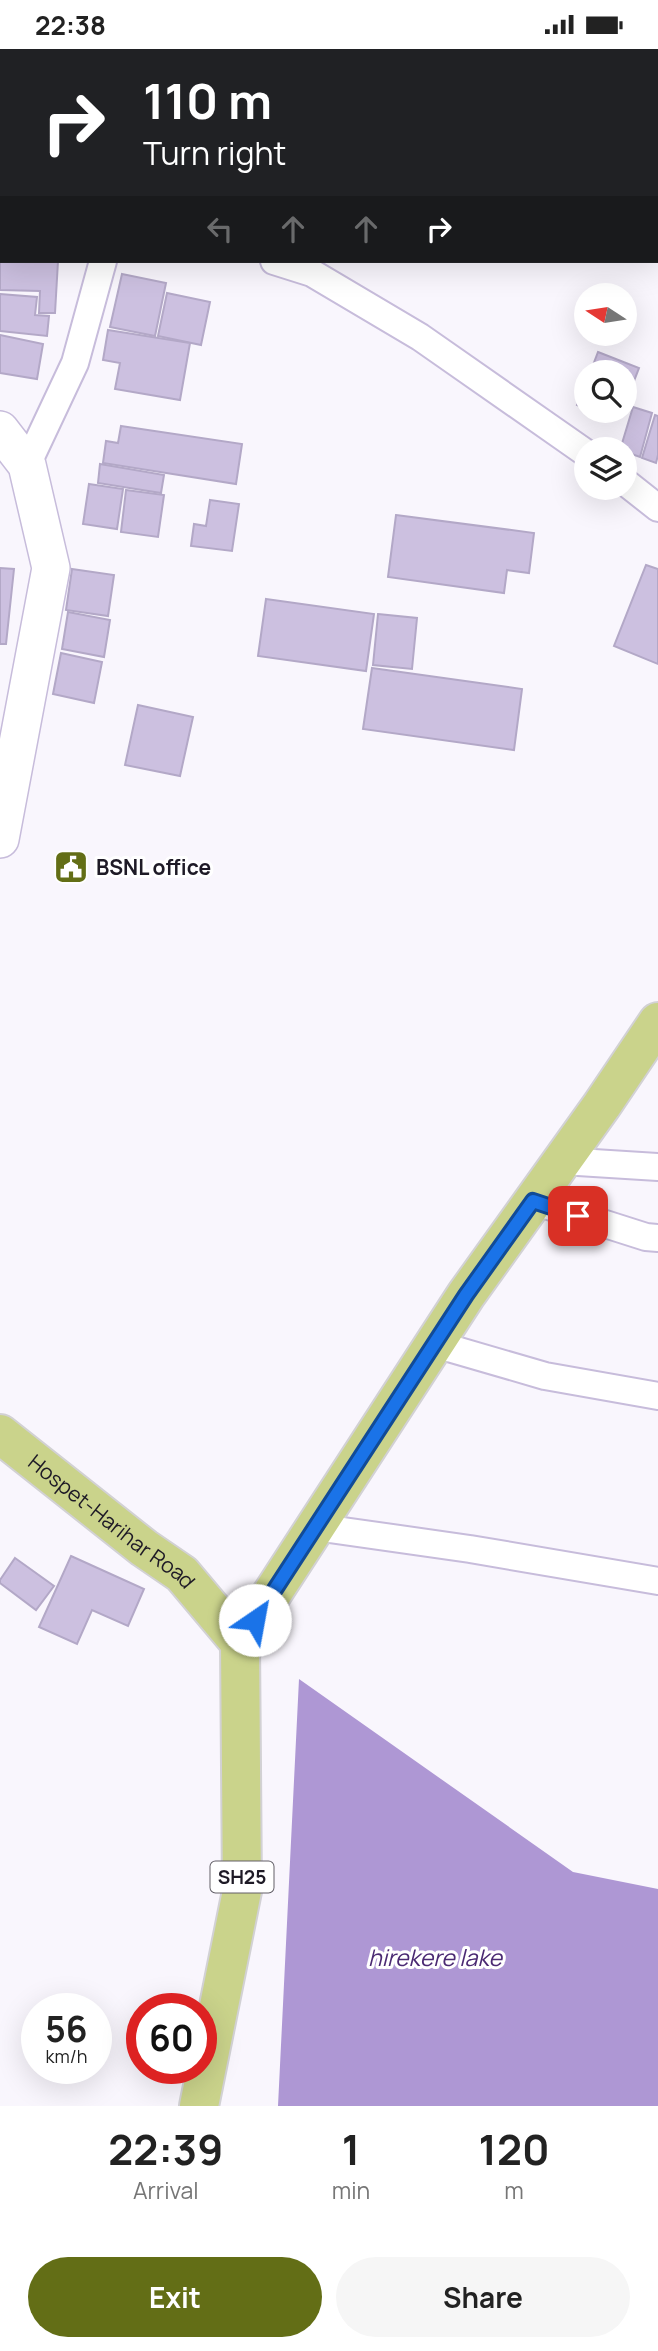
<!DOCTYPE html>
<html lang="en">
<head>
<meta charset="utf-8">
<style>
  :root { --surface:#fff; --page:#f6f6f6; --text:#222; --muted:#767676; --accent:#636e16 }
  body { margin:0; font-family:Manrope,sans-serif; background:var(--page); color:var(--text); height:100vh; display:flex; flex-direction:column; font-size:26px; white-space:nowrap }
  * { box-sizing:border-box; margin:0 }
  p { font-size:23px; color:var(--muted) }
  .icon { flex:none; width:38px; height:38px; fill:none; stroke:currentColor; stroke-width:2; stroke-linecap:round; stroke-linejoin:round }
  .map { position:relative; height:2057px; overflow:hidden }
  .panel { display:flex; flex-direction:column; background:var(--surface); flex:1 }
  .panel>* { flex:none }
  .guide { position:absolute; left:0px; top:0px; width:658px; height:214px; box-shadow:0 7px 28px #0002; background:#202124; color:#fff; overflow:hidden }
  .needle { width:46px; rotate:282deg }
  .fabs { position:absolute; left:574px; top:234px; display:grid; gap:14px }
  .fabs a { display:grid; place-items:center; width:63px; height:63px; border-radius:50%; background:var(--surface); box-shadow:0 7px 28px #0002; font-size:35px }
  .speed { position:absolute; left:21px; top:1944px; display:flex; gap:14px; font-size:35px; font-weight:700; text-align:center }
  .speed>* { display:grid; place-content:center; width:91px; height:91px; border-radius:50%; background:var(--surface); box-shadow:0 7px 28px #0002; line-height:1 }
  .speed small { font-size:18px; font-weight:400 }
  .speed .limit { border:10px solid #d22; background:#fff; color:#111 }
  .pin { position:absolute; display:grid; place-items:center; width:60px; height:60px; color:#fff; margin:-30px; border-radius:14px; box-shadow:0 4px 10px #0006 }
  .me { position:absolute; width:77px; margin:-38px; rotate:33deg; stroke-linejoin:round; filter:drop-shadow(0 0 5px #0008) }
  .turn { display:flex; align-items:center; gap:24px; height:147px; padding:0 28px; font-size:32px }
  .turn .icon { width:91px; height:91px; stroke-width:2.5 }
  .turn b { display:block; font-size:49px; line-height:60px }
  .lanes { display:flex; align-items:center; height:66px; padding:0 28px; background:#0003; justify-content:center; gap:35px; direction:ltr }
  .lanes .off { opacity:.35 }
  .eta { display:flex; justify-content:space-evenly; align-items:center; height:119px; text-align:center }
  .eta b { font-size:42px; font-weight:700; line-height:49px }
  .cta { display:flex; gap:14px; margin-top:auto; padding:14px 28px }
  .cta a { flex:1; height:80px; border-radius:42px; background:var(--accent); color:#fff; font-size:28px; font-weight:700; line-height:80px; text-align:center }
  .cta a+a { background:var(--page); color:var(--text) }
  .status { display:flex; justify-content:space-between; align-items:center; height:49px; padding:0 35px; background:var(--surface); direction:ltr }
  .status svg { height:19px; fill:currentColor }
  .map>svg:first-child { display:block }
  .water { fill:#ae97d4 }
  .building { fill:#ccc0e0; stroke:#b3a8c7; stroke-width:2 }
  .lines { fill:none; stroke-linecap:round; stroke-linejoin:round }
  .street-casing { stroke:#c7bcdb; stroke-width:30 }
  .secondary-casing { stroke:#c7bcdb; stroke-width:40 }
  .primary-casing { stroke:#d2d1d4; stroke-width:42 }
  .street { stroke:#fff; stroke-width:26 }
  .secondary { stroke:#fff; stroke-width:37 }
  .primary { stroke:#cad38b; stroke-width:38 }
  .route-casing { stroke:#114b97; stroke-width:18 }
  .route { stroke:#1a73e8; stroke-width:12 }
  .labels { text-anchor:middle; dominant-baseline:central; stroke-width:6; stroke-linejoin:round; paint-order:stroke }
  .shield { fill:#fff; stroke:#625f67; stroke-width:2 }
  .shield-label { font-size:19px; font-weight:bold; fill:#1e1a26 }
  .poi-label { font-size:21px; font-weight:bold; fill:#1e1a26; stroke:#fff; text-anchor:start }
  .street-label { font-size:21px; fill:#1e1a26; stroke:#fff }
  .water-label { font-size:23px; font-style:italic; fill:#4b2a73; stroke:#fff }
</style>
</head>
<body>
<div class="status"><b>22:38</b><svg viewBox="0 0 49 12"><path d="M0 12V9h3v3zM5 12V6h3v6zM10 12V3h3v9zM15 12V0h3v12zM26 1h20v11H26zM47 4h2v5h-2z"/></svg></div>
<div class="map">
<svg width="658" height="2057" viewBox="0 0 658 2057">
  <rect width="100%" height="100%" fill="#f9f6fd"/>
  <path class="water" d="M299,1630L573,1823L658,1840V2057H278Z"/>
  <g class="building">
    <path d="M0,0H66V2H2V31H0Z"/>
    <rect x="0" y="120" width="2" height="47"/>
    <path d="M0,193H2V212H58L55,264H39L40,242L0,241Z"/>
    <path d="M122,225L166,234L155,287L110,278Z"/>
    <path d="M167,244L210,253L201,296L158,287Z"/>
    <path d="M0,245L37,248L35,266L49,267L47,287L0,282Z"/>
    <path d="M108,281L190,294L180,351L115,340L120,314L103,311Z"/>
    <path d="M0,286L43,295L37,330L0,324Z"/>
    <path d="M598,303L639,319L627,350L625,349V324H590Z"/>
    <path d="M586,332V360L577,356Z"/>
    <path d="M633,358L652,364L640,408L620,401Z"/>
    <path d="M655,366L658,367V406L656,414L642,409Z"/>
    <path d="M121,377L242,395L236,435L103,414L106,392L118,394Z"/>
    <path d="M100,415L164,426L161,444L98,434Z"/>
    <path d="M89,435L123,440L117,480L83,475Z"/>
    <path d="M126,441L164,446L158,488L121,483Z"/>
    <path d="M210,451L239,455L232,502L191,497L194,475L206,477Z"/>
    <path d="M396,466L534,484L529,524L507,521L504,544L388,528Z"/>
    <path d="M646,516L658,520V615L614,597Z"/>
    <path d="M0,519L14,520L6,595H0Z"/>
    <path d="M72,520L114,526L108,567L66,561Z"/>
    <path d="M266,550L374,565L366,622L258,607Z"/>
    <path d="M68,563L110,571L104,608L62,600Z"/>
    <path d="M378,565L417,569L412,620L373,616Z"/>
    <path d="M61,604L102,613L94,654L53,645Z"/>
    <path d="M372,619L522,640L514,701L363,680Z"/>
    <path d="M138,656L193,668L180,727L125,716Z"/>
    <path d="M71,1507L144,1540L128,1577L92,1561L77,1595L39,1578Z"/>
    <path d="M15,1509L54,1537L36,1561L0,1534V1531Z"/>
  </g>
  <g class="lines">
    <g class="street-casing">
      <g id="street">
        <path d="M90,0V2"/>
        <path d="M380,2V0"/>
        <path d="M274,212L312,224L420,288L586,404"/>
        <path d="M27,416L75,314L103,212"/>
        <path d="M625,433L658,459"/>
        <path d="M562,1112L658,1118"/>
        <path d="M533,1152L646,1188L658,1189"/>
        <path d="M435,1295L545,1327L658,1347"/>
        <path d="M315,1478L470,1500L658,1532"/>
      </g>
    </g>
    <g class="secondary-casing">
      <path id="secondary" d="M0,381L27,416L51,519L0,790"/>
    </g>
    <g class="primary-casing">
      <g id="primary">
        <path id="s1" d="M0,1385L144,1499L182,1525L240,1594L242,1842L199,2057"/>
        <path d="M240,1594L466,1246L602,1056L658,973"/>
      </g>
    </g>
    <use href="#street" class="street"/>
    <use href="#secondary" class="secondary"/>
    <use href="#primary" class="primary"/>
  </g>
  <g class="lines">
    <g class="route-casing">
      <path id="route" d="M255,1571L466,1246L533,1152L578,1167"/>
    </g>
    <use href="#route" class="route"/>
  </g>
  <defs>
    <g id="civic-square" transform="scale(1.75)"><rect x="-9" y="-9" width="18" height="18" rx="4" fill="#636e16" stroke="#fff"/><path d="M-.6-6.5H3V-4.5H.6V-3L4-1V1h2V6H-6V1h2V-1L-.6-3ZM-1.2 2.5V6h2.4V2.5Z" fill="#fff"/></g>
  </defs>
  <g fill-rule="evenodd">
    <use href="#civic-square" x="71" y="818"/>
  </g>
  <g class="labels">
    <rect class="shield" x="210.5" y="1812.5" width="63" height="31" rx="5"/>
    <g class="shield-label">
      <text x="242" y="1828">SH25</text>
    </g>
    <g class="poi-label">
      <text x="96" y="818">BSNL office</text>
    </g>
    <g class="street-label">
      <text stroke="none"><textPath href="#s1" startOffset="142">Hospet-Harihar Road</textPath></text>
    </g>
    <g class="water-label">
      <text x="435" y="1908">hirekere lake</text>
    </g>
  </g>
</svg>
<div class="fabs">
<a><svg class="needle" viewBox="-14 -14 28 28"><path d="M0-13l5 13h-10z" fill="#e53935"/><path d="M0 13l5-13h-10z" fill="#767676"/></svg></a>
<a><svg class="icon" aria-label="search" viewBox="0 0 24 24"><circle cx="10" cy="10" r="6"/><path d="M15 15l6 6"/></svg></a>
<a><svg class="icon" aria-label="layers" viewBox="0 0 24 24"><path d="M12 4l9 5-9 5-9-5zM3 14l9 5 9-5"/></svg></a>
</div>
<div class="speed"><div>56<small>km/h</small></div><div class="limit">60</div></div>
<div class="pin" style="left:578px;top:1167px;background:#d93025"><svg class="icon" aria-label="arrive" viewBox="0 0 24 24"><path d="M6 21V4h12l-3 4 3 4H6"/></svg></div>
<svg class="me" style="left:255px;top:1571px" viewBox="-20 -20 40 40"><circle r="19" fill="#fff"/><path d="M0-13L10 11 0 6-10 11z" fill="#1a73e8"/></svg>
<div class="guide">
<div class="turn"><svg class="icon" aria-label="right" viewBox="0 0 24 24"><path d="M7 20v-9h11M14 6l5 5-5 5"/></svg><div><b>110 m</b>Turn right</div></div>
<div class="lanes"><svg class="icon off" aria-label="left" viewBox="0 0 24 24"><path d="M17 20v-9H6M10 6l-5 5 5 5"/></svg><svg class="icon off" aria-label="ahead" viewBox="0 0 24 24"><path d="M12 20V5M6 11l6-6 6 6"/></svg><svg class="icon off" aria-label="ahead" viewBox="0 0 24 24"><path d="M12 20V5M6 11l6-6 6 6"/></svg><svg class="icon" aria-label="right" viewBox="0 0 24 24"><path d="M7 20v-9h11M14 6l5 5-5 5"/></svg></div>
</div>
</div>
<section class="panel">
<div class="eta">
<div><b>22:39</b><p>Arrival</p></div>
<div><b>1</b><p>min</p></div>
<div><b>120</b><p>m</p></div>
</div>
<div class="cta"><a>Exit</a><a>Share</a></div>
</section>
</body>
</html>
